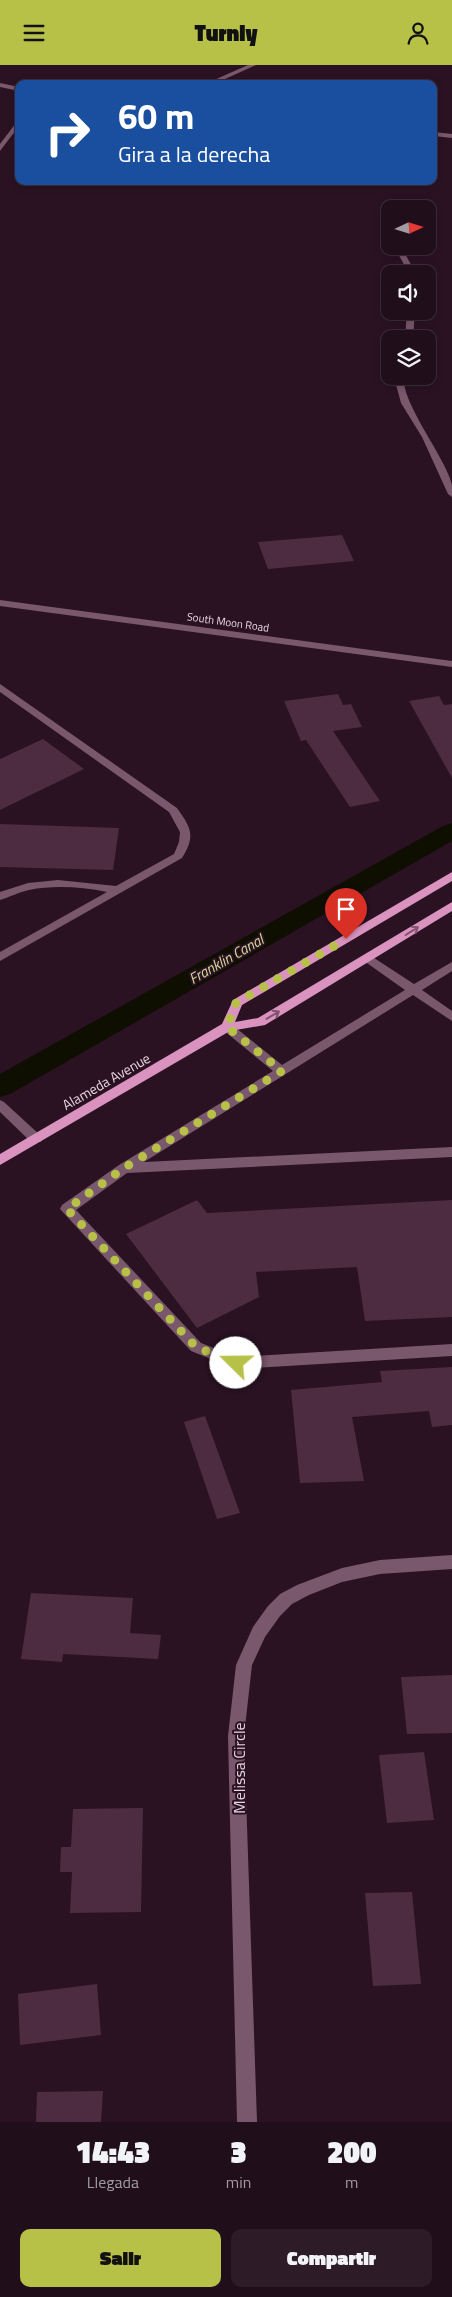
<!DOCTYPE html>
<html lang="es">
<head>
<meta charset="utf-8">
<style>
  :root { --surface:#200e1a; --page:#2d1c27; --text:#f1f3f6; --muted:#a29ca2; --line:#3d2e39; --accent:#b8c147 }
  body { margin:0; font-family:"Titillium Web",sans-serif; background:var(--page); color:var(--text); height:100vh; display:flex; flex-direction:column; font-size:19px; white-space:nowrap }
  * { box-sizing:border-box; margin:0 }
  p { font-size:16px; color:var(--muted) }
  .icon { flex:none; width:28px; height:28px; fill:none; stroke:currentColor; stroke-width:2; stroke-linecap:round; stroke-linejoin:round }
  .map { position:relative; height:2057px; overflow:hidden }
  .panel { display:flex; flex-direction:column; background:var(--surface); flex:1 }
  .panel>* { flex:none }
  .top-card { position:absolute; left:15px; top:15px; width:422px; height:105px; border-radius:10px; box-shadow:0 2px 8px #0003,0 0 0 1px var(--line); background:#1a4fa0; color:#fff; overflow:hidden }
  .needle { width:32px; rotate:86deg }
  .tools { position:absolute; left:381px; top:135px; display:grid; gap:10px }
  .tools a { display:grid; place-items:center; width:55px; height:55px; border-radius:10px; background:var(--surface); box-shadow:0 2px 8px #0003,0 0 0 1px var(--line); font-size:25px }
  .pin { position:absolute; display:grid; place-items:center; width:42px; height:42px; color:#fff; margin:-51px -21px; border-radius:50% 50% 50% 0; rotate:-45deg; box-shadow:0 0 5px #0007 }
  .pin .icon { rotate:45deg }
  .me { position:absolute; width:55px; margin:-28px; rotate:292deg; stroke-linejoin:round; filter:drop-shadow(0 0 4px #0008) }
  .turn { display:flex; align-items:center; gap:18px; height:105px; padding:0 20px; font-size:22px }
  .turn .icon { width:65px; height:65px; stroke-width:2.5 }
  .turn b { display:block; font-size:35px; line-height:42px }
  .eta { display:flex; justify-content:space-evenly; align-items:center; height:85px; text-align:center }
  .eta b { font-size:30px; font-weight:800; line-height:35px }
  .primary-button { display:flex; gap:10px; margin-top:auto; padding:10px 20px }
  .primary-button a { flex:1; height:58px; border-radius:10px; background:var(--accent); color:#111; font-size:20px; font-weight:800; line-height:58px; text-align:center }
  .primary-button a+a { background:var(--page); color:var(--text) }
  header { display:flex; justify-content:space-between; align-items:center; height:65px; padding:0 20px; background:var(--accent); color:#111; font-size:22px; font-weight:800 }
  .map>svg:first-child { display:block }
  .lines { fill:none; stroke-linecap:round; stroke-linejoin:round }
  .canal { fill:#0e0f00; fill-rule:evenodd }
  .building { fill:#4d2c41 }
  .minor { fill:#79576c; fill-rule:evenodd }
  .major { fill:#d993be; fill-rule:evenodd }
  .oneway { stroke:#825270 }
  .route { stroke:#b8c147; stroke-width:9; stroke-dasharray:0 16.2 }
  .labels { text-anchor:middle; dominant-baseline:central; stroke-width:4; stroke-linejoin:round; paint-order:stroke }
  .far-street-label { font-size:11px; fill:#e7d6e0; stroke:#2a1222 }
  .street-label { font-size:14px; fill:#e7d6e0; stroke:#2a1222 }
  .water-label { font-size:15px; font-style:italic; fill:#d2da95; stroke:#2a1222 }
  .near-street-label { font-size:16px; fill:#e7d6e0; stroke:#2a1222 }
</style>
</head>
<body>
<header><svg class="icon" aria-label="menu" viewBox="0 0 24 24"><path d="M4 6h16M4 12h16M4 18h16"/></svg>Turnly<svg class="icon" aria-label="person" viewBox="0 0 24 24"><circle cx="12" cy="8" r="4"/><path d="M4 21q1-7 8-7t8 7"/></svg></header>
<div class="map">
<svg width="452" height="2057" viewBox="0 0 452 2057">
  <rect width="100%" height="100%" fill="#2a1222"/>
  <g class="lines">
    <path class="canal" d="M452,758V776L10,1029L0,1032V1009L443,761Z"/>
  </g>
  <g class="building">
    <path d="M342,470L354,496L268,504L258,477Z"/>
    <path d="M338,629L343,640L351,639L362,662L333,666L380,736L350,742L306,675L301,676L284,636Z"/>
    <path d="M439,631L444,640L452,639V713L409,636Z"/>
    <path d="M43,674L84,704L0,745V694Z"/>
    <path d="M0,759L119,763L113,805L0,802Z"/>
    <path d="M197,1135L207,1148L452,1135V1252L365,1256L357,1202L256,1207L259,1232L197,1263L126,1169Z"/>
    <path d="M452,1302V1360L432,1362L429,1346L352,1352L364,1416L300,1418L291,1325L382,1317L380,1306Z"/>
    <path d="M205,1351L240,1448L217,1454L184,1357Z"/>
    <path d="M31,1528L133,1533L130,1568L161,1570L158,1594L63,1589L62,1597L21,1594Z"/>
    <path d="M452,1610V1668L407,1669L401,1612Z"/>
    <path d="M424,1687L434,1755L387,1758L379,1690Z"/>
    <path d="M143,1743L141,1847L70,1848L72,1807H60L61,1782H71L73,1744Z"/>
    <path d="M412,1827L421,1919L373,1921L365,1828Z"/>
    <path d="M97,1919L101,1970L20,1980L18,1929Z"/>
    <path d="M103,2026L101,2057H36L37,2027Z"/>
  </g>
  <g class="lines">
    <g class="minor">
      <path d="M248,0H256L214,19H205Z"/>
      <path d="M0,18L19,22V26L0,22Z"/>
      <path d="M19,54V61L0,86V79Z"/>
      <path d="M434,67L452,69V73L434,71Z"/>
      <path d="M383,167H387L390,169V175L383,169Z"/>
      <path d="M394,181H401L416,209H409Z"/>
      <path d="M407,246H415L413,274H405Z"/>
      <path d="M397,311H405C397,332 447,394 452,420C452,423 452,428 452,432L448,429L422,372L401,338L395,316Z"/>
      <path d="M0,535L452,596V602L0,541Z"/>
      <path d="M0,619L177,743C191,763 196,770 182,793L0,896V887L107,827C81,822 55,820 29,825C19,827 10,832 0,835V827L28,818L58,815L116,821L174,789L179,777L180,767L169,747L0,627Z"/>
      <path d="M368,889L414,919L452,897V906L422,925L452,946V956L413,930L144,1097L452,1082V1092L127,1108L76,1145L201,1278L237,1292L452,1279V1291L236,1304L191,1286L60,1144L62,1140L119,1100L273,1006L223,965L221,962L223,959H231L282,1000L405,925L364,896L362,893Z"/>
      <path d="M0,1035L4,1037L41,1071L42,1074L41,1077H31L0,1047Z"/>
      <path d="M452,1490V1504L380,1509L342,1517L309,1530L292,1539L280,1551L265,1572L252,1600L244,1671L257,2057H237L228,1671L236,1600L253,1562L268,1541L280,1529L297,1520L342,1503L380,1495Z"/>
    </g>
    <path class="major" d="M452,807V816L242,940L235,957L258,953L452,837V846L265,960L230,966L0,1100V1089L222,959L233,935Z"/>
  </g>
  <defs><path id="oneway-shaft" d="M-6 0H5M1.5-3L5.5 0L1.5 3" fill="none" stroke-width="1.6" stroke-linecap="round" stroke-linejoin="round" transform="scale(1.25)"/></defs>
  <g class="oneway">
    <use href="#oneway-shaft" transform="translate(412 866) rotate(-32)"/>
    <use href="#oneway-shaft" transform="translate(273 950) rotate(-31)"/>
  </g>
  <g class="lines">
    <path class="route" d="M236,1298L196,1282L67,1144L124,1103L282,1006L227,962L236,938L346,874"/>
  </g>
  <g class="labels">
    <g class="far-street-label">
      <text transform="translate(228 557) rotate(8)">South Moon Road</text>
    </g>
    <g class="street-label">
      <text transform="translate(106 1016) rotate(-30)">Alameda Avenue</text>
    </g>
    <g class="water-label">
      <text transform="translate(226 894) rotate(-30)">Franklin Canal</text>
    </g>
    <g class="near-street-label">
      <text transform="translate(239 1703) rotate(-90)">Melissa Circle</text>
    </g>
  </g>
</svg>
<div class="tools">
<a><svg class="needle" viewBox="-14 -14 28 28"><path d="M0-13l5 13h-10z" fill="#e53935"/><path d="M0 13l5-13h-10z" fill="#a29ca2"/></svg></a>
<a><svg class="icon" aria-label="sound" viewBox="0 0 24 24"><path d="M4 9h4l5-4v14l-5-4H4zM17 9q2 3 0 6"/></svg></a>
<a><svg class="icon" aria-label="layers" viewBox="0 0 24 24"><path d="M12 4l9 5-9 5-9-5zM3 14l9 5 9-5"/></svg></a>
</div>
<div class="pin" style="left:346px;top:874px;background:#d93025"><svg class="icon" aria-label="arrive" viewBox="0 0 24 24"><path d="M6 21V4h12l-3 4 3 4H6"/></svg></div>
<svg class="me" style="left:236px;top:1298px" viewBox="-20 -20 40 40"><circle r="19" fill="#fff"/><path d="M0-13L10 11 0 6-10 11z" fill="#b8c147"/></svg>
<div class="top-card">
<div class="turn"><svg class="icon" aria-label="right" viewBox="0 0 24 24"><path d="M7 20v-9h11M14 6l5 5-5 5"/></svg><div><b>60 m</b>Gira a la derecha</div></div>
</div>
</div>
<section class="panel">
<div class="eta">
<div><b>14:43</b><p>Llegada</p></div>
<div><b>3</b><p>min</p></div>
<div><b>200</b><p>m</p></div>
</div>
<div class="primary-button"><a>Salir</a><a>Compartir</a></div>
</section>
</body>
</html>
